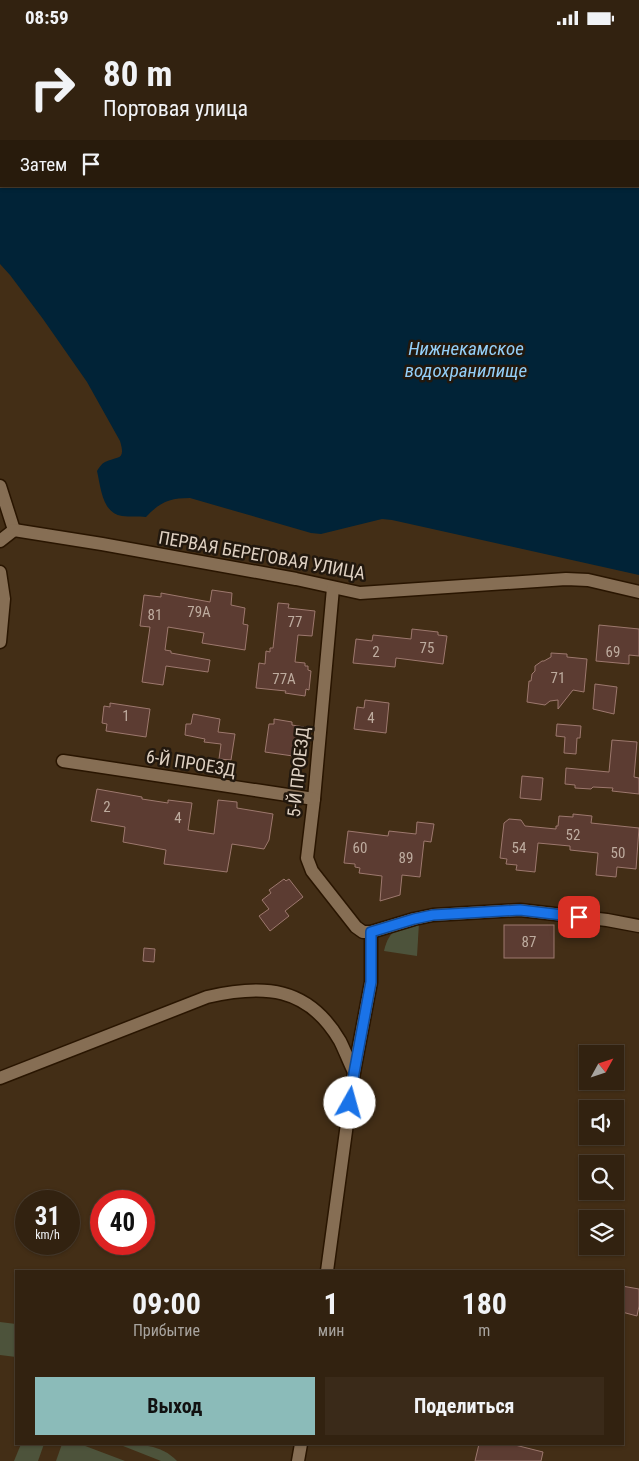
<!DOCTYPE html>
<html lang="ru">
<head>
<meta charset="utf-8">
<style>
  :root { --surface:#322210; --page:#3a2a19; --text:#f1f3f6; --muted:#a8a49f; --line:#4d3f30; --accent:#8bbbb9 }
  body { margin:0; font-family:"Roboto Condensed",sans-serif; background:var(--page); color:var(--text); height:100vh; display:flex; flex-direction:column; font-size:19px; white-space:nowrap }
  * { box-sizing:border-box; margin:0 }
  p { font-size:16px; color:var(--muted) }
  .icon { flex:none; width:28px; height:28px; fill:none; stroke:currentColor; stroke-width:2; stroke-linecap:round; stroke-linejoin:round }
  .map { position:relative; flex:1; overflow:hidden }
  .drawer { position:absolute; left:15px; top:1235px; width:609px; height:175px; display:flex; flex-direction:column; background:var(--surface); border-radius:0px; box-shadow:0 1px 4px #0004,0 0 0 1px var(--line) }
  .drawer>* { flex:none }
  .hud { position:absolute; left:0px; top:0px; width:640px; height:152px; box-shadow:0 1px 4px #0004,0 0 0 1px var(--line); background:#322210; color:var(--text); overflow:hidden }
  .needle { width:32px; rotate:50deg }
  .fabs { position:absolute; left:579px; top:1010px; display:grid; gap:10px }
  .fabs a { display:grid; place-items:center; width:45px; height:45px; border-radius:0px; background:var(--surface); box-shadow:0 1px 4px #0004,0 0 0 1px var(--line); font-size:25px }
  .speed { position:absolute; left:15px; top:1155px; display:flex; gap:10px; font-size:25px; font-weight:700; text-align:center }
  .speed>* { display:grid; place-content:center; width:65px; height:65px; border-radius:50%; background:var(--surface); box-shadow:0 1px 4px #0004,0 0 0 1px var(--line); line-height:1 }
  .speed small { font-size:12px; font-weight:400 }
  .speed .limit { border:8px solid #d22; background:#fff; color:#111 }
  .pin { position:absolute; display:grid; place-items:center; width:42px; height:42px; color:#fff; margin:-21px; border-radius:10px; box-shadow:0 2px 8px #0006 }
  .me { position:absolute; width:55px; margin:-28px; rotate:7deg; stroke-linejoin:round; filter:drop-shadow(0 0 4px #0008) }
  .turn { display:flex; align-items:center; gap:18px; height:105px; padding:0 20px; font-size:22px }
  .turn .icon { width:65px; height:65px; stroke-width:2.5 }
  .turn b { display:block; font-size:35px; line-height:42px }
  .then { display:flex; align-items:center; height:48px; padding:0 20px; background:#0003; gap:10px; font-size:19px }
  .eta { display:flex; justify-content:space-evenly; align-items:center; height:85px; text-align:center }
  .eta b { font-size:30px; font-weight:700; line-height:35px }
  .cta { display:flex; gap:10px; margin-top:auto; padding:10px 20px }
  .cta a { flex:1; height:58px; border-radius:0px; background:var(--accent); color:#111; font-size:20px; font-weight:700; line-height:58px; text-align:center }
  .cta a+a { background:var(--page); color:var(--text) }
  .status { display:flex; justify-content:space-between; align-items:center; height:35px; padding:0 25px; background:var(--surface); direction:ltr }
  .status svg { height:14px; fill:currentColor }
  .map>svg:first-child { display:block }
  .green { fill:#4d533b }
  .water { fill:#012337; fill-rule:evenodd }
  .building { fill:#5c3c32; stroke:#9d786e }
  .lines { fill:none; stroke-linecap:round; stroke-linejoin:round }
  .minor-casing { stroke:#291500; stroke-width:15 }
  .minor { stroke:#866e54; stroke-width:12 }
  .route-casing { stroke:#114b97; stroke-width:12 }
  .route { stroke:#1a73e8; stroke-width:9 }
  .labels { text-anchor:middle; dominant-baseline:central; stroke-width:5; stroke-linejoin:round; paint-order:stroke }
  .number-label { font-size:15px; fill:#beac9f }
  .street-label { font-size:18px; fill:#dfd1c3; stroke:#22180e }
  .water-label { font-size:19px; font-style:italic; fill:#94cff8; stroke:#22180e }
</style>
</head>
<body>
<div class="status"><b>08:59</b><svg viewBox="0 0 49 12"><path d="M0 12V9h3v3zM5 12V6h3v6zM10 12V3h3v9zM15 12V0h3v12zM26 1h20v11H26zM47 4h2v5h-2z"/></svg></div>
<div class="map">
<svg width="639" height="1426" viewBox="0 0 639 1426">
  <rect width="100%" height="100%" fill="#432e16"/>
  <g class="green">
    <path d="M419,888L417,921L384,916C389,894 399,892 419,888Z"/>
    <path d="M0,1287L16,1289V1322L0,1320Z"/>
    <path d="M21,1409H44L38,1426H14Z"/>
    <path d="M62,1409H80L125,1426H56Z"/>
    <path d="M118,1409C139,1409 161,1409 177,1426H161Z"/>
  </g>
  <path class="water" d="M0,0H639V540L392,485L382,484L321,499L311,498L190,463C170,463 160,467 146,482C138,481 130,482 122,481C102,478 101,453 97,436C99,433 101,429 105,427C118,421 126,426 120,406L87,347L43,284L10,240L0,229ZM1,1H639V151H1Z"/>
  <g class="building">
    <path d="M212,555L232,558L231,570L245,573L243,589L248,590L245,615L202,608L204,598L168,592L165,615L171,616V618L210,625L208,637L166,631L163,650L142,647L150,592L140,591L144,560L161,562V558L210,567Z"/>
    <path d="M278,568L289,569L288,573L315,576L312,601L298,600L295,627L305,628V631H308V635L311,636L309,655L306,654L305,661L285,658L286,656L256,653L259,628L265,629L266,616L270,617V613H273Z"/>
    <path d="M599,590L639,594V621L629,620V629L596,626Z"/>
    <path d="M412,594L438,597V600L447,601L443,629L396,623L395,632L353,628L356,604L372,606L373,600L411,604Z"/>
    <path d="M551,618L567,619V622L587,624L584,657L573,655L558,674V665L550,666L545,670L527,667L529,646H531L532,639L535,636V631L542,626H544L551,622Z"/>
    <path d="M595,649L617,652L614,679L593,674Z"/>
    <path d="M365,665L389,668L386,698L354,694L357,672L364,673Z"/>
    <path d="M110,668L150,674L146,702L106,696L107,689L102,688L104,671L110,672Z"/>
    <path d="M193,679L220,684L218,697L235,699L231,725L219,724L221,709L204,707L205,704L185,700L186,689H191Z"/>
    <path d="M274,684L292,687V690L304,692L300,722L265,717L269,689H274Z"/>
    <path d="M557,689L581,691L580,703H577L576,719L564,718L565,702L556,701Z"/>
    <path d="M612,705L637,707L634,742L639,743V759L612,756L613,753L593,752L591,754L575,753V750L565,749L566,733L609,737Z"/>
    <path d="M522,741L543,743L541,765L520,763Z"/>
    <path d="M97,754L142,762V764L168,768V765L192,768L188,795L214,799L218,765L237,767V773L273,779L269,805L264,814L232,809L227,837L164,829L166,815L123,807L125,792L91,786Z"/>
    <path d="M573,779L592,781L591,788L639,793L636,834L617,832L616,842L596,840L598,818L570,815V811L538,808L535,837L516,835L517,830L506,829L507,824L500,823L504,788L509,784L521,785L525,791L556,794V791H558L559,781L573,782Z"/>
    <path d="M417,787L434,789L431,807L424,806L420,842L402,840L400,860L380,866L382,841L359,838L360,833L355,832V829L344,828L348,796L388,801L389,796L416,799Z"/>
    <path d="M284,844L286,846L289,844L303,862L285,876L289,881L270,896L259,881L269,874L262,865L271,858L269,855Z"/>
    <rect x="504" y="890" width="50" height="33"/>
    <path d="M144,913L155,914L154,927L143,926Z"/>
    <path d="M622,1251L639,1254V1271L637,1281L622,1277Z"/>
    <path d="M479,1409H511L543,1417L541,1426H475Z"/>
  </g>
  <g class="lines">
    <g class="minor-casing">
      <g id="minor">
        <path d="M0,451L14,495"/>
        <path d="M14,495L102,509L296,544L360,558L566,544L588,545L639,557"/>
        <path d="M0,506L14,495"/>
        <path d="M0,537L4,564L0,607"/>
        <path d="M333,553L314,764L307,823L312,836L356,892L363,897H371L414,884L433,880L520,875L607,885L639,891"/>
        <path d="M63,726L314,764"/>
        <path d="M0,1043L207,962C263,949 308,951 340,1006C345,1016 349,1027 354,1037"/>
        <path d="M327,1236L354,1037L371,947V897"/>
        <path d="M298,1426L301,1409"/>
      </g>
    </g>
    <use href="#minor" class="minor"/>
  </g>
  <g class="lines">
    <g class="route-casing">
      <path id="route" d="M350,1068L354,1038L371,947V897L414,884L433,880L520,875L579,882"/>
    </g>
    <use href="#route" class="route"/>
  </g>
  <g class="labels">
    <g class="number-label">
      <text x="199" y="577">79А</text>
      <text x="155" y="580">81</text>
      <text x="295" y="587">77</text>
      <text x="427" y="613">75</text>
      <text x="376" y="617">2</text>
      <text x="613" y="617">69</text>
      <text x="558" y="643">71</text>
      <text x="284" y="644">77А</text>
      <text x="126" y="681">1</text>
      <text x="371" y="683">4</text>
      <text x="107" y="772">2</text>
      <text x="178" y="783">4</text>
      <text x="573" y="800">52</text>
      <text x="360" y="813">60</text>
      <text x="519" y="813">54</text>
      <text x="618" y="818">50</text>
      <text x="406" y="823">89</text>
      <text x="529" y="907">87</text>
    </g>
    <g class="street-label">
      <text transform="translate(262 520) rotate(10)">ПЕРВАЯ БЕРЕГОВАЯ УЛИЦА</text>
      <text transform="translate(191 728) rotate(9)">6-Й ПРОЕЗД</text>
      <text transform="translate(298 737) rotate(-84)">5-Й ПРОЕЗД</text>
    </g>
    <g class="water-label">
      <text x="466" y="313">Нижнекамское<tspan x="466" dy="22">водохранилище</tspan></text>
    </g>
  </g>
</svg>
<div class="fabs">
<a><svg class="needle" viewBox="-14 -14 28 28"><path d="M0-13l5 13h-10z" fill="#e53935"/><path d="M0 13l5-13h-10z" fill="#a8a49f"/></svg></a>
<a><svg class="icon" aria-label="sound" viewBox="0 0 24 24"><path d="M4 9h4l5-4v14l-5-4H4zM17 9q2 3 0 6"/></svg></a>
<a><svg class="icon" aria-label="search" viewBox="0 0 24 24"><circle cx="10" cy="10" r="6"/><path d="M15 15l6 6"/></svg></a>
<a><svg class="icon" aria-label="layers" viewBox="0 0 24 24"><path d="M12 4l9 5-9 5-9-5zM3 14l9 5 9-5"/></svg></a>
</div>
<div class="speed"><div>31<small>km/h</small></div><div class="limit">40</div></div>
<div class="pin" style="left:579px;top:882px;background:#d93025"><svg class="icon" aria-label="arrive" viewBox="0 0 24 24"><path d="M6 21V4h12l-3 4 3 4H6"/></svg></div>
<svg class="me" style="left:350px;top:1068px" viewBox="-20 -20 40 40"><circle r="19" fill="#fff"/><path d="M0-13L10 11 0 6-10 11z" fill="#1a73e8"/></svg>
<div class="hud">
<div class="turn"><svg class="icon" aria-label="right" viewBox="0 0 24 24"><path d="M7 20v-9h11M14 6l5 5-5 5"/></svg><div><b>80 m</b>Портовая улица</div></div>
<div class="then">Затем<svg class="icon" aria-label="arrive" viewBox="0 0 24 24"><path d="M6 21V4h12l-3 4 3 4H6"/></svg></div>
</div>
<section class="drawer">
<div class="eta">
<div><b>09:00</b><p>Прибытие</p></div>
<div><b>1</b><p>мин</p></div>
<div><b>180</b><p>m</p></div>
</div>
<div class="cta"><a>Выход</a><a>Поделиться</a></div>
</section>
</div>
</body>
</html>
